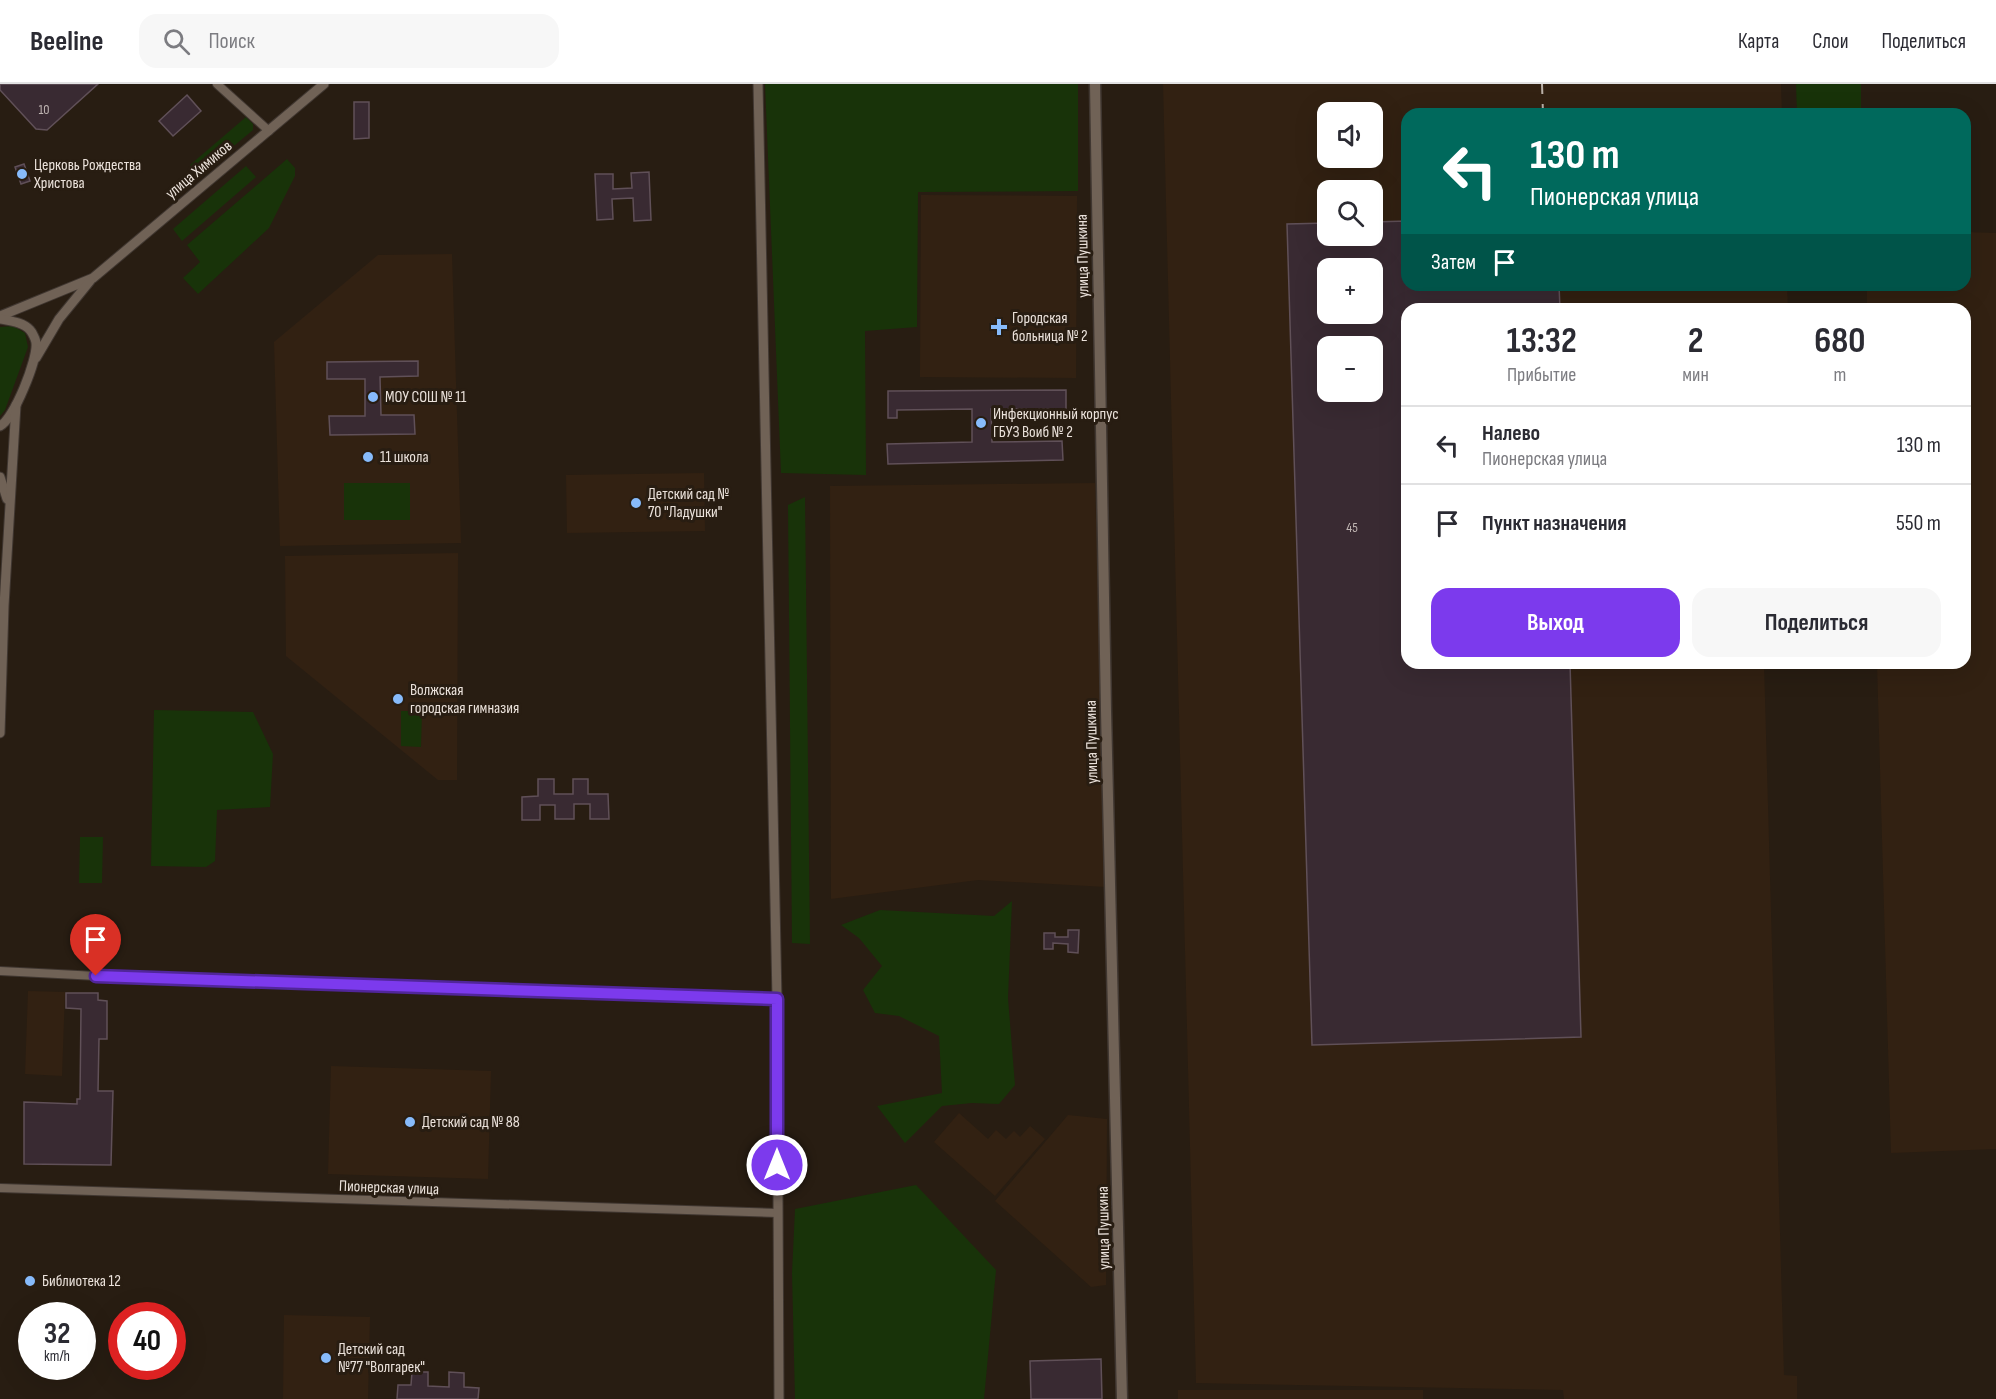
<!DOCTYPE html>
<html lang="ru">
<head>
<meta charset="utf-8">
<style>
  :root { --surface:#fff; --page:#f7f7f7; --text:#2b2b33; --muted:#7c7c81; --line:#e1e1e2; --accent:#7c3aed }
  body { margin:0; font-family:"Sofia Sans Condensed",sans-serif; background:var(--page); color:var(--text); height:100vh; display:flex; flex-direction:column; font-size:22px; white-space:nowrap }
  * { box-sizing:border-box; margin:0 }
  p { font-size:20px; color:var(--muted) }
  .icon { flex:none; width:33px; height:33px; fill:none; stroke:currentColor; stroke-width:2; stroke-linecap:round; stroke-linejoin:round }
  .map { position:relative; flex:1; overflow:hidden }
  .side { position:absolute; left:1401px; top:219px; width:570px; height:366px; display:flex; flex-direction:column; background:var(--surface); border-radius:18px; box-shadow:0 6px 24px #0002 }
  .side>* { flex:none }
  .top-card { position:absolute; left:1401px; top:24px; width:570px; height:183px; border-radius:18px; box-shadow:0 6px 24px #0002; background:#00695c; color:#fff; overflow:hidden }
  .fabs { position:absolute; left:1317px; top:18px; display:grid; gap:12px }
  .fabs a { display:grid; place-items:center; width:66px; height:66px; border-radius:12px; background:var(--surface); box-shadow:0 6px 24px #0002; font-size:30px }
  .speed { position:absolute; left:18px; top:1218px; display:flex; gap:12px; font-size:30px; font-weight:700; text-align:center }
  .speed>* { display:grid; place-content:center; width:78px; height:78px; border-radius:50%; background:var(--surface); box-shadow:0 6px 24px #0002; line-height:1 }
  .speed small { font-size:15px; font-weight:400 }
  .speed .limit { border:9px solid #d22; background:#fff; color:#111 }
  .pin { position:absolute; display:grid; place-items:center; width:51px; height:51px; color:#fff; margin:-62px -26px; border-radius:50% 50% 50% 0; rotate:-45deg; box-shadow:0 0 6px #0007 }
  .pin .icon { rotate:45deg }
  .me { position:absolute; width:66px; margin:-33px; rotate:0deg; stroke-linejoin:round; filter:drop-shadow(0 0 4px #0008) }
  .turn { display:flex; align-items:center; gap:21px; height:126px; padding:0 30px; font-size:27px }
  .turn .icon { width:78px; height:78px; stroke-width:2.5 }
  .turn b { display:block; font-size:42px; line-height:51px }
  .then { display:flex; align-items:center; height:57px; padding:0 30px; background:#0003; gap:12px; font-size:22px }
  .eta { display:flex; justify-content:space-evenly; align-items:center; height:102px; text-align:center }
  .eta b { font-size:36px; font-weight:700; line-height:42px }
  .action { display:flex; gap:12px; margin-top:auto; padding:12px 30px }
  .action a { flex:1; height:69px; border-radius:18px; background:var(--accent); color:#fff; font-size:24px; font-weight:700; line-height:69px; text-align:center }
  .action a+a { background:var(--page); color:var(--text) }
  ul { padding:0; list-style:none }
  li { display:flex; align-items:center; gap:18px; height:78px; padding:0 30px; border-top:2px solid var(--line) }
  li div { flex:1 }
  li b { display:block; font-size:22px }
  li em { font-style:normal }
  header { display:flex; align-items:center; gap:36px; box-sizing:border-box; height:84px; padding:0 30px; background:var(--surface); border-bottom:2px solid var(--line) }
  header strong { font-size:28px }
  nav { display:flex; gap:33px; margin-inline-start:auto; font-size:21px }
  .search { width:420px; height:54px; background:var(--page); display:flex; align-items:center; gap:15px; box-sizing:border-box; padding:0 21px; border-radius:18px; color:var(--muted); font-size:22px }
  .map>svg:first-child { display:block }
  .built { fill:#322112; fill-rule:evenodd }
  .green { fill:#183309 }
  .building { fill:#392a32; stroke:#605058; stroke-width:1.5; fill-rule:evenodd }
  .lines { fill:none; stroke-linecap:round; stroke-linejoin:round }
  .minor-casing { stroke:#403731; stroke-width:10 }
  .tertiary-casing { stroke:#403731; stroke-width:11 }
  .secondary-casing { stroke:#403731; stroke-width:13 }
  .minor { stroke:#706256; stroke-width:8 }
  .tertiary { stroke:#706256; stroke-width:9 }
  .secondary { stroke:#706256; stroke-width:10 }
  .rail { stroke:#bab0a8; stroke-width:2; stroke-dasharray:10 10; stroke-linecap:butt }
  .route-casing { stroke:#51269a; stroke-width:15 }
  .route { stroke:#7c3aed; stroke-width:10 }
  .poi-dot { fill:#87bbfb; stroke:#281d12; stroke-width:2 }
  .labels { text-anchor:middle; dominant-baseline:central; stroke-width:6; stroke-linejoin:round; paint-order:stroke }
  .number-label { font-size:14px; fill:#beb4b1 }
  .poi-label { font-size:16px; fill:#ebe2db; stroke:#281d12; text-anchor:start }
  .street-label { font-size:16px; fill:#ebe2db; stroke:#281d12 }
</style>
</head>
<body>
<header>
<strong>Beeline</strong>
<div class="search"><svg class="icon" aria-label="search" viewBox="0 0 24 24"><circle cx="10" cy="10" r="6"/><path d="M15 15l6 6"/></svg>Поиск</div>
<nav><a>Карта</a><a>Слои</a><a>Поделиться</a></nav>
</header>
<div class="map">
<svg width="1996" height="1315" viewBox="0 0 1996 1315">
  <rect width="100%" height="100%" fill="#281d12"/>
  <g class="built">
    <path d="M1163,0H1781L1782,30H1407V201H1787L1788,225H1407V579H1764L1784,1291L1797,1292V1315H1564L1563,1306L1196,1299ZM1328,28H1372V74H1328ZM1328,106H1372V152H1328ZM1328,184H1372V230H1328ZM1328,262H1372V308H1328Z"/>
    <path d="M921,111L1077,112L1076,294L920,293Z"/>
    <path d="M1965,148L1996,149V1065L1891,1069L1877,579H1965V225H1867V201H1965Z"/>
    <path d="M452,170L461,459L280,462L274,258L378,171Z"/>
    <path d="M704,389L705,447L567,449L566,391Z"/>
    <path d="M1095,399L1106,803L978,796L831,815L830,402Z"/>
    <path d="M458,469L457,696H438L286,572L285,472Z"/>
    <path d="M28,907L65,908L62,992L25,990Z"/>
    <path d="M331,982L491,987L488,1095L328,1090Z"/>
    <path d="M959,1029L988,1055L996,1046L1006,1055L1014,1047L1020,1053L1030,1042L1045,1055L995,1112L934,1058Z"/>
    <path d="M1068,1031L1107,1035L1106,1201L1091,1203L995,1117Z"/>
    <path d="M284,1231L370,1233L368,1315H283Z"/>
    <rect x="1178" y="1306" width="245" height="9"/>
  </g>
  <g class="green">
    <path d="M765,0H1078V107L918,108L917,243L865,247L866,391L781,389Z"/>
    <path d="M1796,0H1861V30H1797Z"/>
    <path d="M246,33L253,40V46L199,91L190,81Z"/>
    <path d="M287,75L295,84V92L269,144L198,210L183,194L200,178L187,161Z"/>
    <path d="M246,82L256,93L182,157L173,145Z"/>
    <path d="M13,242L25,249L28,263L5,326L0,332V243Z"/>
    <rect x="344" y="399" width="66" height="37"/>
    <path d="M805,413L810,860L792,859L788,421Z"/>
    <path d="M154,626L253,628L273,670L270,723L217,726L215,777L206,783L151,782Z"/>
    <path d="M401,627H422L421,663L401,662Z"/>
    <path d="M80,753H103L102,799H79Z"/>
    <path d="M1012,817L1008,914L1015,1001L999,1020L972,1019L942,1022L905,1059L877,1022L942,1009L939,952L899,932L875,929L863,906L882,882L859,854L841,841L880,826L994,832Z"/>
    <path d="M916,1101L996,1186L984,1315H795L792,1189L795,1125Z"/>
  </g>
  <g class="building">
    <path d="M0,0H98L47,46L36,45L0,6Z"/>
    <path d="M187,11L201,27L173,52L159,37Z"/>
    <path d="M354,18H369V54L354,55Z"/>
    <path d="M24,80L30,97L21,100L15,83Z"/>
    <path d="M649,88L651,136L634,137L633,114L612,115L613,135L597,136L595,90H613V105L632,104L631,89Z"/>
    <path d="M1407,137V201H1559L1560,225H1407V579H1570L1581,953L1312,961L1287,140L1328,139V152H1372V138ZM1328,184H1372V230H1328ZM1328,262H1372V308H1328Z"/>
    <path d="M418,277V292L380,293L381,331H414L415,350L330,351L329,332H365V295H327V278Z"/>
    <path d="M1066,306V325H991L992,358L1062,357L1063,376L888,380L887,360L972,358V325L897,326V334H888V307Z"/>
    <path d="M538,695H554V710H573V695H588V710H608L609,735H590V720H574V735H555V721H540V736H522V713L538,712Z"/>
    <path d="M1068,846H1079L1078,869L1068,868V860L1053,859V865H1044V849H1055V853H1068Z"/>
    <path d="M66,909H98V916L107,917V955H99L98,1007H113L111,1081L24,1080V1018L77,1020V1015H80L81,925L66,924Z"/>
    <path d="M1101,1275L1102,1315H1031L1030,1277Z"/>
    <path d="M412,1288H428V1302L449,1303V1288L464,1289V1303L479,1304L478,1315H397L398,1301H411Z"/>
  </g>
  <g class="lines">
    <g class="minor-casing">
      <g id="minor">
        <path d="M217,0L269,47"/>
        <path d="M0,887L116,893L777,915"/>
        <path d="M0,1104L777,1129"/>
      </g>
    </g>
    <g class="tertiary-casing">
      <g id="tertiary">
        <path d="M758,0L777,915L779,1315"/>
        <path d="M0,232L93,194L324,0"/>
        <path d="M0,235C10,237 23,238 30,246C32,248 36,256 36,259C38,275 14,335 0,342"/>
        <path d="M36,274L59,235L90,197"/>
        <path d="M0,393L7,415"/>
        <path d="M0,649L4,522L16,321"/>
      </g>
    </g>
    <g class="secondary-casing">
      <path id="secondary" d="M1095,0L1106,627L1122,1315"/>
    </g>
    <use href="#minor" class="minor"/>
    <use href="#tertiary" class="tertiary"/>
    <use href="#secondary" class="secondary"/>
    <path class="rail" d="M1542,0L1543,30"/>
  </g>
  <g class="lines">
    <g class="route-casing">
      <path id="route" d="M96,892L777,915V1081"/>
    </g>
    <use href="#route" class="route"/>
  </g>
  <g class="poi-dot">
    <circle cx="22" cy="90" r="6"/>
    <path d="M996 234h6v6h6v6h-6v6h-6v-6h-6v-6h6z"/>
    <circle cx="373" cy="313" r="6"/>
    <circle cx="981" cy="339" r="6"/>
    <circle cx="368" cy="373" r="6"/>
    <circle cx="636" cy="419" r="6"/>
    <circle cx="398" cy="615" r="6"/>
    <circle cx="410" cy="1038" r="6"/>
    <circle cx="30" cy="1197" r="6"/>
    <circle cx="326" cy="1274" r="6"/>
  </g>
  <g class="labels">
    <g class="number-label">
      <text x="44" y="25">10</text>
      <text x="1352" y="443">45</text>
    </g>
    <g class="poi-label">
      <text x="34" y="81">Церковь Рождества<tspan x="34" dy="18">Христова</tspan></text>
      <text x="1012" y="234">Городская<tspan x="1012" dy="18">больница № 2</tspan></text>
      <text x="385" y="313">МОУ СОШ № 11</text>
      <text x="993" y="330">Инфекционный корпус<tspan x="993" dy="18">ГБУЗ Воиб № 2</tspan></text>
      <text x="380" y="373">11 школа</text>
      <text x="648" y="410">Детский сад №<tspan x="648" dy="18">70 "Ладушки"</tspan></text>
      <text x="410" y="606">Волжская<tspan x="410" dy="18">городская гимназия</tspan></text>
      <text x="422" y="1038">Детский сад № 88</text>
      <text x="42" y="1197">Библиотека 12</text>
      <text x="338" y="1265">Детский сад<tspan x="338" dy="18">№77 "Волгарек"</tspan></text>
    </g>
    <g class="street-label">
      <text transform="translate(199 86) rotate(-40)">улица Химиков</text>
      <text transform="translate(1083 172) rotate(-91)">улица Пушкина</text>
      <text transform="translate(1092 658) rotate(-91)">улица Пушкина</text>
      <text transform="translate(389 1104) rotate(2)">Пионерская улица</text>
      <text transform="translate(1104 1144) rotate(-91)">улица Пушкина</text>
    </g>
  </g>
</svg>
<div class="fabs">
<a><svg class="icon" aria-label="sound" viewBox="0 0 24 24"><path d="M4 9h4l5-4v14l-5-4H4zM17 9q2 3 0 6"/></svg></a>
<a><svg class="icon" aria-label="search" viewBox="0 0 24 24"><circle cx="10" cy="10" r="6"/><path d="M15 15l6 6"/></svg></a>
<a>+</a>
<a>−</a>
</div>
<div class="speed"><div>32<small>km/h</small></div><div class="limit">40</div></div>
<div class="pin" style="left:96px;top:892px;background:#d93025"><svg class="icon" aria-label="arrive" viewBox="0 0 24 24"><path d="M6 21V4h12l-3 4 3 4H6"/></svg></div>
<svg class="me" style="left:777px;top:1081px" viewBox="-20 -20 40 40"><circle r="17" fill="#7c3aed" stroke="#fff" stroke-width="3"/><path d="M0-11L8 9 0 5-8 9z" fill="#fff"/></svg>
<div class="top-card">
<div class="turn"><svg class="icon" aria-label="left" viewBox="0 0 24 24"><path d="M17 20v-9H6M10 6l-5 5 5 5"/></svg><div><b>130 m</b>Пионерская улица</div></div>
<div class="then">Затем<svg class="icon" aria-label="arrive" viewBox="0 0 24 24"><path d="M6 21V4h12l-3 4 3 4H6"/></svg></div>
</div>
<section class="side">
<div class="eta">
<div><b>13:32</b><p>Прибытие</p></div>
<div><b>2</b><p>мин</p></div>
<div><b>680</b><p>m</p></div>
</div>
<ul>
<li><svg class="icon" aria-label="left" viewBox="0 0 24 24"><path d="M17 20v-9H6M10 6l-5 5 5 5"/></svg><div><b>Налево</b><p>Пионерская улица</p></div><em>130 m</em></li>
<li><svg class="icon" aria-label="arrive" viewBox="0 0 24 24"><path d="M6 21V4h12l-3 4 3 4H6"/></svg><div><b>Пункт назначения</b></div><em>550 m</em></li>
</ul>
<div class="action"><a>Выход</a><a>Поделиться</a></div>
</section>
</div>
</body>
</html>
